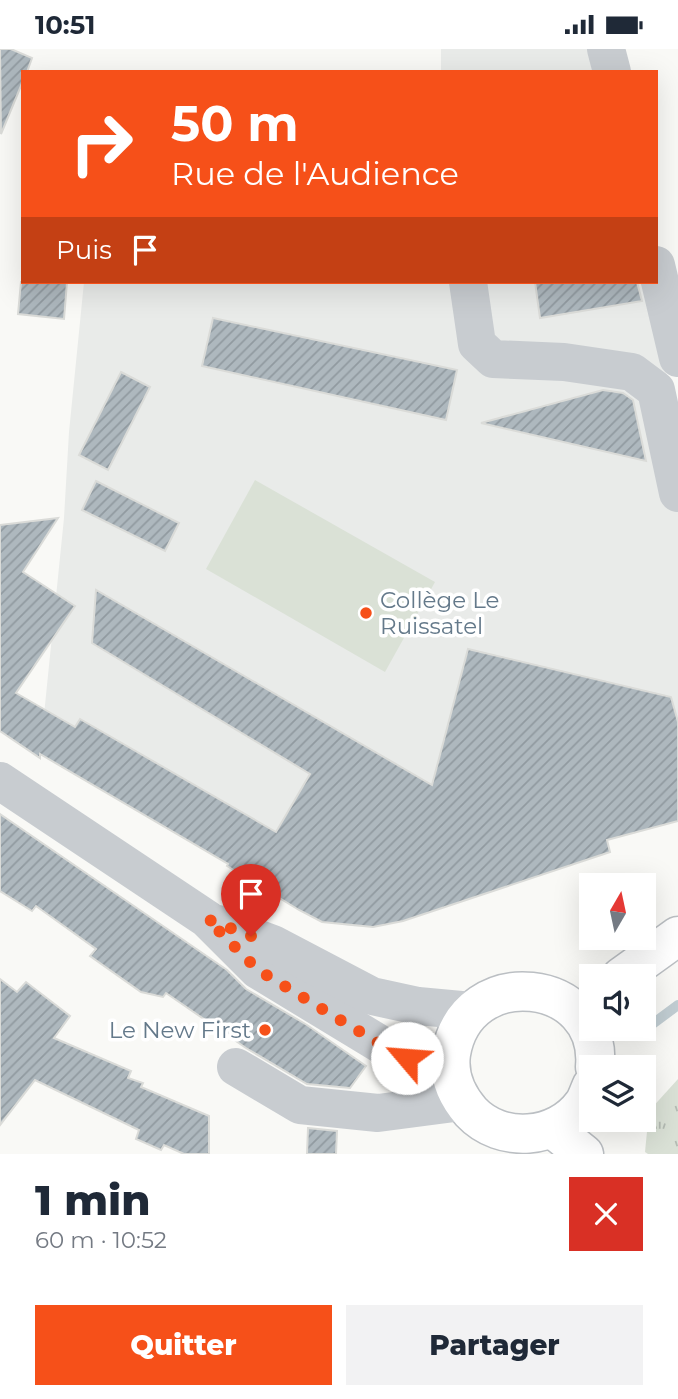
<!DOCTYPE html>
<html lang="fr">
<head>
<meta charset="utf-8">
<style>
  :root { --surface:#fff; --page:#f2f2f3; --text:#1f2937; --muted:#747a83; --accent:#f65019 }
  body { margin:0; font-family:Montserrat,sans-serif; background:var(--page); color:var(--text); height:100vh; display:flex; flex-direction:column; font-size:26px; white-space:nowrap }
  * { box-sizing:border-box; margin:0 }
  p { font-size:23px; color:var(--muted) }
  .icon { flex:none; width:38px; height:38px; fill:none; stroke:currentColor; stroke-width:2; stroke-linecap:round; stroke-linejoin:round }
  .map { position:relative; height:1105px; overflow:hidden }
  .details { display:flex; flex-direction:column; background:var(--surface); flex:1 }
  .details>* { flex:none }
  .hud { position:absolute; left:21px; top:21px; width:637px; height:214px; border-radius:0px; box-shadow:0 7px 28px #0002; background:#f65019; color:#fff; overflow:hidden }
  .needle { width:46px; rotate:9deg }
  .buttons { position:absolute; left:579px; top:824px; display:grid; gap:14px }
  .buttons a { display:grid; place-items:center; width:77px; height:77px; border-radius:0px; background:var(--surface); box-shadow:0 7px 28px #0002; font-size:35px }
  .pin { position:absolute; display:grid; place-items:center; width:60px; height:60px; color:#fff; margin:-72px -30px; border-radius:50% 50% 50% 0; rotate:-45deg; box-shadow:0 0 7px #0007 }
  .pin .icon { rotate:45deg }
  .me { position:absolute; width:77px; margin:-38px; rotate:297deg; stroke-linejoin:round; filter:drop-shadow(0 0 5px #0008) }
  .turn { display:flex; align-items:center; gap:24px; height:147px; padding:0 35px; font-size:32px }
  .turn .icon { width:91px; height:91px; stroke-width:2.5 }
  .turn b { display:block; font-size:49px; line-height:60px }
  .then { display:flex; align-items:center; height:66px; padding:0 35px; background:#0003; gap:14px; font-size:26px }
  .round { display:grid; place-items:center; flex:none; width:74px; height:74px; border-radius:0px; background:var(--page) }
  .overview { display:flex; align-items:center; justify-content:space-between; height:119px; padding:0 35px }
  h1 { font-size:42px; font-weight:800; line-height:52px }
  .button { display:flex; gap:14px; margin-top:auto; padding:14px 35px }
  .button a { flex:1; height:80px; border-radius:0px; background:var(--accent); color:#fff; font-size:28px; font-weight:800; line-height:80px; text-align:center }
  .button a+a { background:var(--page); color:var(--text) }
  .status { display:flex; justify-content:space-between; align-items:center; height:49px; padding:0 35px; background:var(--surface); direction:ltr }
  .status svg { height:19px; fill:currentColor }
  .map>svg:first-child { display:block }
  .built { fill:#e9ebe9 }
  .grass { fill:url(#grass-tufts) }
  .garden { fill:#dae1d6 }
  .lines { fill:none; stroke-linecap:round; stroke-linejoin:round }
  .stream { stroke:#c1cdd2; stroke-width:10 }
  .building { fill:url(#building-hatch); stroke:#dadbd8; stroke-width:2 }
  .major-casing { stroke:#bbbfc3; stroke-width:41 }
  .minor { stroke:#c8ccd0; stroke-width:38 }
  .major { stroke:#fff; stroke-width:38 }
  .route { stroke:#f65019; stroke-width:12; stroke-dasharray:0 21.6 }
  .poi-dot { fill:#f65019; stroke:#fff; stroke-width:2.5 }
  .labels { text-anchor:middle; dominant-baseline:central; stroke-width:7; stroke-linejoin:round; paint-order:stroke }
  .poi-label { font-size:23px; fill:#64798a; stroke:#fff; text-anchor:start }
</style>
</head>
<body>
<div class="status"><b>10:51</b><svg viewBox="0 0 49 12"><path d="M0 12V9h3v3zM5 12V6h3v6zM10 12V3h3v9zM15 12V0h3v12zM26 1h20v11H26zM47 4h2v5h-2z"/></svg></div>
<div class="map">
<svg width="678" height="1105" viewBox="0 0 678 1105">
  <defs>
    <pattern id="grass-tufts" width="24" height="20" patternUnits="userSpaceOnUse" patternTransform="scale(1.75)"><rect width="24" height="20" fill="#dae1d6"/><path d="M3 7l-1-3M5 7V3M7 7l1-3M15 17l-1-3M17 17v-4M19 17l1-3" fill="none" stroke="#b4bbb3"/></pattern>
    <pattern id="building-hatch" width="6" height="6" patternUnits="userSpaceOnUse" patternTransform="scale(1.75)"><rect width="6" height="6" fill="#aeb8be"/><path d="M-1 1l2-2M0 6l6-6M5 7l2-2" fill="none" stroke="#919aa0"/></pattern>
  </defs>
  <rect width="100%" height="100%" fill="#f9f9f6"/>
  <g class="built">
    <path d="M441,0H594L599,23H441Z"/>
    <path d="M84,233H647L678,378V772L607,790L610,803L403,872L373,878L350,877L323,872L299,861L227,817L228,814L40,705L64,469L69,383Z"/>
  </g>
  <path class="grass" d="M678,1030V1105H648L645,1103L649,1062Z"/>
  <path class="garden" d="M255,431L435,533L385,623L206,520Z"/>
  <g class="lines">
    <path class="stream" d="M639,985L678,956"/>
  </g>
  <g class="building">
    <path d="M0,0H11L32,9L27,23H23V32L1,85Z"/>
    <path d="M21,233H67L64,270L18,265Z"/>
    <path d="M535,233H637L642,252L540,269Z"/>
    <path d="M213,269L457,321L446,371L202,317Z"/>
    <path d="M121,323L150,338L108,421L79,406Z"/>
    <path d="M603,341L623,344L633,351L646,412L481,374Z"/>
    <path d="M96,432L179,474L165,502L82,461Z"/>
    <path d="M58,469L23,523L75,557L16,644L75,678L80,670L276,783L310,725L92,594L96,541L432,736L468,600L671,648L678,673V772L607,791L610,803L403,872L373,878L322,873L299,861L227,817L228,815L40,705V709L0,682V476Z"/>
    <path d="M0,765L227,921L246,940L307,976L366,1017L350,1039L307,1035L246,999L166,944L163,948L141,943L90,907L96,900L36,857L32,862L0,842Z"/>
    <path d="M0,930L17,943L26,933L70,967L54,989L131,1022L128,1029L143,1034L141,1038L209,1067V1105H184L164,1096L161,1101L136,1090L139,1081L35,1031L0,1076Z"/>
    <path d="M308,1079L337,1082L336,1105H307Z"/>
  </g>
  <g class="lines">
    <g class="major-casing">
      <g id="major">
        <path d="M621,928L678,887"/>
        <path d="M592,1036C589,1042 587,1050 583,1055C557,1091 501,1095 471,1063C457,1047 448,1027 451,1005C466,912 603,928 595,1018"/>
        <path d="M553,1080L584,1105"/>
      </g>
    </g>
    <g class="minor">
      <path d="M606,0L612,23"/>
      <path d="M656,216L678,309"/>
      <path d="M468,233L477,295L493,310L564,313L632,323L656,341L678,444"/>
      <path d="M0,732L207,870L258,921L385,998L452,1029"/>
      <path d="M218,875L273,895L372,947L418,957L472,962"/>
      <path d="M236,1018L300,1056L378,1064L462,1053"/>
    </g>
    <use href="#major" class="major"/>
  </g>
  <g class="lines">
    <path class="route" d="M251,887L207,870L258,921L385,998L407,1009"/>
  </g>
  <g class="poi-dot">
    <circle cx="366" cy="564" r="7"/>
    <circle cx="265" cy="981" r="7"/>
  </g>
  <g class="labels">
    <g class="poi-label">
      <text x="380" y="551">Collège Le<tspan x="380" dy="26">Ruissatel</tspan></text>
      <text x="251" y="981" text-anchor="end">Le New First</text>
    </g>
  </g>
</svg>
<div class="buttons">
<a><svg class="needle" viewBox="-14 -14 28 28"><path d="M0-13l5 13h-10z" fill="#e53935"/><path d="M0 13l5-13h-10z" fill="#747a83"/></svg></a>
<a><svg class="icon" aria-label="sound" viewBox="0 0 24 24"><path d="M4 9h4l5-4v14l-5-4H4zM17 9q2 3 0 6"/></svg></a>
<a><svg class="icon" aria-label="layers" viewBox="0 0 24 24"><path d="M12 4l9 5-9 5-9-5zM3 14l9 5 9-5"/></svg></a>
</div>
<div class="pin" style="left:251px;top:887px;background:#d93025"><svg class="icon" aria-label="arrive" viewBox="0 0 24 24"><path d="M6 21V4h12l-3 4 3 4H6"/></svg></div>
<svg class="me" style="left:407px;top:1009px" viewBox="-20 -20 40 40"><circle r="19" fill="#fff"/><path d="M0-13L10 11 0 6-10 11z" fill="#f65019"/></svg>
<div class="hud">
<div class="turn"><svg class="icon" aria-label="right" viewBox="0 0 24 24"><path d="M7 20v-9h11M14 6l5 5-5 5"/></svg><div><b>50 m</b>Rue de l'Audience</div></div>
<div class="then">Puis<svg class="icon" aria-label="arrive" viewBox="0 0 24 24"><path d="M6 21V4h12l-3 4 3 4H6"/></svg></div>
</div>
</div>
<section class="details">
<div class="overview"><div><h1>1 min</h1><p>60 m · 10:52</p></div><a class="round" style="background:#d93025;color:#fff"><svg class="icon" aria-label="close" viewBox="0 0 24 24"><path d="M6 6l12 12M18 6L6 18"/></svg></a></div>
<div class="button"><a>Quitter</a><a>Partager</a></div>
</section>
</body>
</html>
